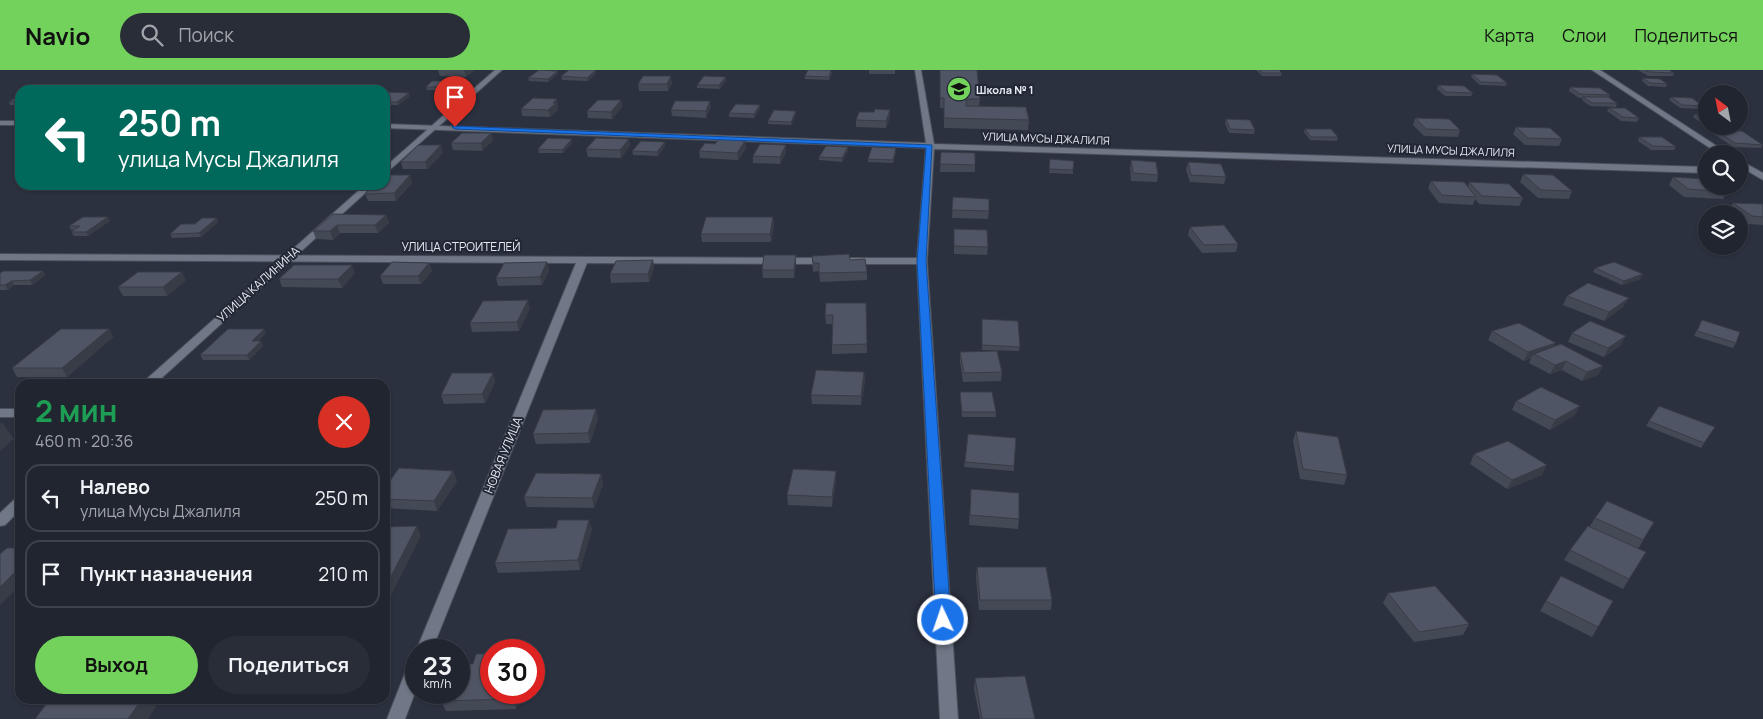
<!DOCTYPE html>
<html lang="ru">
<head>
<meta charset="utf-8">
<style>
  :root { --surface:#20252f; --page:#282d37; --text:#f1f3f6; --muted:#a2a5aa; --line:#3d424b; --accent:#73d25c }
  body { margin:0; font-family:Manrope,sans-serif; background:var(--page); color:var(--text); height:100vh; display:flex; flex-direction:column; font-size:19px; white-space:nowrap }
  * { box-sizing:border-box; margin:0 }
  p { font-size:16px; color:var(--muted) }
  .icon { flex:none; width:28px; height:28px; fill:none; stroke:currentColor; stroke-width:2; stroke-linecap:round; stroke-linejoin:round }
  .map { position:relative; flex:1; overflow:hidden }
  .side { position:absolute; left:15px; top:309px; width:375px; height:325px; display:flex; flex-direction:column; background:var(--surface); border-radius:15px; box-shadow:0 1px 4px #0004,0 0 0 1px var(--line) }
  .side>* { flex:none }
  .top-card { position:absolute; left:15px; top:15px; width:375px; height:105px; border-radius:15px; box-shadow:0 1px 4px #0004,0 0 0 1px var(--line); background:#00695c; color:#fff; overflow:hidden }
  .needle { width:32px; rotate:328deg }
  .controls { position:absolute; left:1698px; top:15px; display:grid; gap:10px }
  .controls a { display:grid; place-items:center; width:50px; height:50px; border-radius:50%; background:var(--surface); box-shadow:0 1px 4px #0004,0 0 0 1px var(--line); font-size:25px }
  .speed { position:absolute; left:405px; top:569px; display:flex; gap:10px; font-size:25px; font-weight:700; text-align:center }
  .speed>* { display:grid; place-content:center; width:65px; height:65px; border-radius:50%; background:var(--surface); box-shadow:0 1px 4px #0004,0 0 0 1px var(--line); line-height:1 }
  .speed small { font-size:12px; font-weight:400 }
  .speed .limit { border:8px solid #d22; background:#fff; color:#111 }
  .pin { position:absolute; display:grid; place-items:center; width:42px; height:42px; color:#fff; margin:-51px -21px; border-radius:50% 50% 50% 0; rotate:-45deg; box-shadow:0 0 5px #0007 }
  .pin .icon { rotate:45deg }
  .me { position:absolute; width:55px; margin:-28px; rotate:357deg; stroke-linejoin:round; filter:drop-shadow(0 0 4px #0008) }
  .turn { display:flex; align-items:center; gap:18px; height:105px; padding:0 20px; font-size:22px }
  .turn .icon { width:65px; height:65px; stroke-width:2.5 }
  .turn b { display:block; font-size:35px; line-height:42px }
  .round { display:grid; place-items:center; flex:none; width:52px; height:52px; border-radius:26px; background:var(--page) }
  .summary { display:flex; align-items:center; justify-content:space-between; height:85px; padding:0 20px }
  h1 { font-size:30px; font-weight:700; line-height:38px; color:#1e9e55 }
  .button { display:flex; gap:10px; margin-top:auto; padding:10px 20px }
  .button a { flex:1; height:58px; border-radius:30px; background:var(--accent); color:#111; font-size:20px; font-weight:700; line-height:58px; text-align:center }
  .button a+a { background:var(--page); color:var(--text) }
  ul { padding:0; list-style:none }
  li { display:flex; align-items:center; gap:15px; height:68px; margin:0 10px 8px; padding:0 10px; border:2px solid var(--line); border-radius:15px }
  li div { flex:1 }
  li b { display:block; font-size:19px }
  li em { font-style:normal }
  header { display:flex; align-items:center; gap:30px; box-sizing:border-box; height:70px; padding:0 25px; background:var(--accent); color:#111 }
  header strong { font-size:24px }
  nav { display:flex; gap:28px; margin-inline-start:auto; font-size:18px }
  .search { width:350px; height:45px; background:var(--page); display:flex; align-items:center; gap:12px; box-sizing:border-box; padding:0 18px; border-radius:28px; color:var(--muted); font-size:19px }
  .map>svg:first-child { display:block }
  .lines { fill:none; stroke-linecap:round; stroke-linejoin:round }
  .minor-casing { stroke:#4b4f5b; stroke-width:2 }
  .tertiary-casing { stroke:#4b4f5b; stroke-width:2 }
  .minor { fill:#707887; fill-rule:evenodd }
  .tertiary { fill:#707887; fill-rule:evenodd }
  .wall { fill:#444956 }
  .shaded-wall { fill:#373c46 }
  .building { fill:#4f5564; stroke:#373c46 }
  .route { fill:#1a73e8; stroke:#114b97 }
  .labels { text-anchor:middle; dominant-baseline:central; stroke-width:4; stroke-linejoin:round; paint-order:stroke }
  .far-poi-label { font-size:11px; font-weight:bold; fill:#e6eaf3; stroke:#212734; text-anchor:start }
  .far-street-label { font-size:11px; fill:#e6eaf3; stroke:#212734 }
  .street-label { font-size:12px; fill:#e6eaf3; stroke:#212734 }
</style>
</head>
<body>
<header>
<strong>Navio</strong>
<div class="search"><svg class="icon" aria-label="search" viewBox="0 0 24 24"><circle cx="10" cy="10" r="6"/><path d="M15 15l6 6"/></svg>Поиск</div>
<nav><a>Карта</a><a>Слои</a><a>Поделиться</a></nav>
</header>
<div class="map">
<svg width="1763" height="649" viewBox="0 0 1763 649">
  <rect width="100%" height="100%" fill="#2b313f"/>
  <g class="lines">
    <g class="minor-casing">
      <g id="minor">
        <path d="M915,0H921L934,74L1706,97V103L934,79L927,191L958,649H940L917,194H850L845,191L850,188H917L926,78L385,58V54L926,73Z"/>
        <path d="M1592,0H1600L1729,84H1719Z"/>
        <rect x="0" y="51" width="20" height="4"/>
        <path d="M1739,90L1763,103V110L1739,96Z"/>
        <path d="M0,184L830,188L835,191L830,194L587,193L432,580L416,581L576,193L0,190Z"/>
        <rect x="0" y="339" width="20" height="8"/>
        <path d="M416,591V620L405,649H387L407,598L410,593Z"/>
      </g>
    </g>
    <g class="tertiary-casing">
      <g id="tertiary">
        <path d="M495,0H502L385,104V97Z"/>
        <path d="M365,115H374L155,314H141Z"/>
        <path d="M20,427V440L5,455L0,456V443L15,429Z"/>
      </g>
    </g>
    <use href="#minor" class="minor"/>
    <use href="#tertiary" class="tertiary"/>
  </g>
  <g class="wall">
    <path d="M438,0H474L466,7L440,6Z"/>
    <rect x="869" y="0" width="26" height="4"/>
    <path d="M940,0L980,29L979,36L1029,50L1028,60L944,58V38H940Z"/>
    <path d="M1256,0H1279L1282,3L1281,6H1262Z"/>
    <path d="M1638,0H1669L1674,3L1673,6H1648Z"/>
    <path d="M558,1V4L548,12L529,11L528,8Z"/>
    <path d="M832,2L829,10L805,9V6Z"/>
    <path d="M596,3L588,11L562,10L561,6Z"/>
    <path d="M1472,4L1507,13L1506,16L1480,15L1471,7Z"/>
    <path d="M726,7V10L720,19L697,18V15Z"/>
    <path d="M1643,8L1667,14L1666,17L1648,16L1642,11Z"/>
    <path d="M452,11L453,14L447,20H427L426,17Z"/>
    <path d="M672,13L668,21H639L638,14Z"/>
    <path d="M1438,15L1473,23L1471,26H1445L1437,19Z"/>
    <path d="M1570,17L1610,25L1609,27L1617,33L1616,37L1590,36L1582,30L1583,28H1579L1569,21Z"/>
    <path d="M385,22L410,26L398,35H385Z"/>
    <path d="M20,25V35H10L9,32Z"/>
    <path d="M1671,27L1703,36L1701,39L1680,38L1669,30Z"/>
    <path d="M621,30L622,37L612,49L588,48L587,41Z"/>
    <path d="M558,36L557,37L558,40L550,47L522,46L521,39Z"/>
    <path d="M711,37L706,48L672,46L671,40Z"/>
    <path d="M760,38L754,48L729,47V43Z"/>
    <path d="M1609,38L1639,48L1637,52L1621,51L1607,41Z"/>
    <path d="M890,40V47L886,58L856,57V50L874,42Z"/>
    <path d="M796,41V44L791,55L768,54V51Z"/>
    <path d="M1695,44H1706V56L1693,47Z"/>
    <path d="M1415,48L1460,60L1458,67L1424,66L1413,55Z"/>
    <path d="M1226,49L1255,60L1254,64L1229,63L1225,53Z"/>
    <path d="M1516,57L1562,69L1559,76L1525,75L1513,64Z"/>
    <path d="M1305,59L1338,67L1337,71L1310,70L1304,62Z"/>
    <path d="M1715,60L1763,75L1761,78L1733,77L1714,64Z"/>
    <path d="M491,63L493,70L482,81L453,80L451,73Z"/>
    <path d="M1639,67L1676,77L1674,80H1651L1638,71Z"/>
    <path d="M572,69V73L563,83H539L538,79Z"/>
    <path d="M629,69L630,76L621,88L588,87L586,79Z"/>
    <path d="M745,71L746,78L738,90L700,88L699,81L715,74Z"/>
    <path d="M665,76L658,86L633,85L632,81Z"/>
    <path d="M848,77V81L842,92L819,90V87Z"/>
    <path d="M786,82L780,94L753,93V86Z"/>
    <path d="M896,82L893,93L868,92V89Z"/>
    <path d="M941,82L975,95V102H940Z"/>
    <path d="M443,83L427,99H403L401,92Z"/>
    <path d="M1050,89L1073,100V104L1049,103Z"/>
    <path d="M1131,90L1158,105L1157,112L1131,111L1130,98Z"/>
    <path d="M1188,92L1226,107L1224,114L1190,112L1186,100Z"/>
    <path d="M1523,104L1572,121L1569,129L1538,128L1520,112Z"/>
    <path d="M1673,107L1727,122L1723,129L1684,127L1669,115Z"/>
    <path d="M1431,111L1468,117L1469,112L1523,128L1519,136L1479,134L1475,129L1473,135L1439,133L1428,118Z"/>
    <path d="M412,113L396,131H368L365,124Z"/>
    <path d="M953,127L989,141L988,149L952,148Z"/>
    <path d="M1733,133L1763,134V155L1747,154L1739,148V144H1732L1728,141Z"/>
    <path d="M333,144L386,145L389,153L378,163H340L333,170L316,169L313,161Z"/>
    <path d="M773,147L774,155L771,172H702L701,164Z"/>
    <path d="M110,151L88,166H74L71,162L74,160H71L69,156Z"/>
    <path d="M218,152L201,167L172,168L170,164L195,154Z"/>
    <path d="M1190,157L1238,174L1236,182L1202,183L1188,165Z"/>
    <path d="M954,159L988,177L987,185L954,184Z"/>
    <path d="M796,185V193L794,208H763L762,200Z"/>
    <path d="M812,186L850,190L867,202V210L820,212L819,201L813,202Z"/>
    <path d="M653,190L654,198L649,212L611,213L610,204Z"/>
    <path d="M547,192L549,201L542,215L498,216L496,208Z"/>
    <path d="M429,193L432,201L421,214H383L380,206Z"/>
    <path d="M1595,198L1641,209L1622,215L1593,202Z"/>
    <path d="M43,201L45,205L32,215H14L8,220H0V203Z"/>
    <path d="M355,203L342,218L282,217L279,209Z"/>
    <path d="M186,210L167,226H123L118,217Z"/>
    <path d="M1567,226L1624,236L1604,251L1563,235Z"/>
    <path d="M866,233L867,283L832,284V254H826L825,245Z"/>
    <path d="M530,238L519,261L472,262L470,253Z"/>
    <path d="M1702,250L1736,273L1733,278L1694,266Z"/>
    <path d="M982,253L1020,277L1019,281L982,280Z"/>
    <path d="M109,259L113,267L67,307H17L12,298Z"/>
    <path d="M1492,261L1554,276L1603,296L1598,305L1582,311L1562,300L1550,304L1529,293L1531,288L1524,291L1488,270Z"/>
    <path d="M266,263L258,271L263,276L249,290H203L200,285Z"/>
    <path d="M1572,263L1621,275L1604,287L1568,272Z"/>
    <path d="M960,282L1002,302L1001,311L963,312L960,291Z"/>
    <path d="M864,302L865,311L861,335L812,334L811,325Z"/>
    <path d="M493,303L495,312L485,333L444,334L441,325Z"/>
    <path d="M960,322L996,342V347H962L960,327Z"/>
    <path d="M1516,331L1575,345L1550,360L1512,340Z"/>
    <path d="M596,339L598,349L590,373L536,374L533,364Z"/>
    <path d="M1649,351L1715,357L1701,378L1646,356Z"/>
    <path d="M1296,361L1347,405L1344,415L1300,409L1293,371Z"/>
    <path d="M968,364L1014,396V401L964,397Z"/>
    <path d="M1474,384L1542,405L1507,419L1470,394Z"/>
    <path d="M453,401L457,411L437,441L385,438V418Z"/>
    <path d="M836,401V411L832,437L788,435L787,425Z"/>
    <path d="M601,404L603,414L594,438L527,437L524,427Z"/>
    <path d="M971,419L1019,449L1018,459L969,455Z"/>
    <path d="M1595,448L1654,452L1638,479L1646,482L1623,519L1564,490L1570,480L1590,456Z"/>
    <path d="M556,458L592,459L580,500L498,503L495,493Z"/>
    <path d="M977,497L1052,530L1051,540H979L976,507Z"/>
    <path d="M1561,506L1598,557L1592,567L1540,541Z"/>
    <path d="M1388,523L1469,554L1463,565L1414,572L1383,533Z"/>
    <path d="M975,608L1035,649H980L974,619Z"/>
    <path d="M491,622H522L516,639L446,641L441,631Z"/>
  </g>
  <g class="shaded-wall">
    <path d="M464,0H474L466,7Z"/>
    <path d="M596,0V3L588,11L587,8Z"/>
    <path d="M558,1V4L548,12V9Z"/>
    <path d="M671,6L672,13L668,21L667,14Z"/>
    <path d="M726,7V10L720,19L719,15Z"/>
    <path d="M452,11L453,14L447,20L446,17Z"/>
    <path d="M409,23L410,26L398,35L397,32Z"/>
    <path d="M557,29L558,36L557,37L558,40L550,47L548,40L553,33Z"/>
    <path d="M621,30L622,37L612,49L611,42Z"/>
    <path d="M710,31L711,37L706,48V41Z"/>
    <path d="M760,35V38L754,48V44Z"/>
    <path d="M890,40V47L886,58V51Z"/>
    <path d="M796,41V44L791,55V52Z"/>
    <path d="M491,63L493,70L482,81L481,73Z"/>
    <path d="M572,69V73L563,83L562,80Z"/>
    <path d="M629,69L630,76L621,88L620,80Z"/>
    <path d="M745,71L746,78L738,90L737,83Z"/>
    <path d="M665,72V76L658,86L657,82Z"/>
    <path d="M441,75L443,83L427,99L425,92Z"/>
    <path d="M786,75V82L780,94V87Z"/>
    <path d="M848,77V81L842,92V88Z"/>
    <path d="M410,105L412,113L396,131L394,123Z"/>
    <path d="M386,145L389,153L378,163L375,155Z"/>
    <path d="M108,147L110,151L88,166L86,162Z"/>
    <path d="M773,147L774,155L771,172L770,164Z"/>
    <path d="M217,148L218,152L201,167L199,163Z"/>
    <path d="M337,155L340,163L333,170L330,161Z"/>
    <path d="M796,185V193L794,208V200Z"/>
    <path d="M653,190L654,198L649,212L648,204Z"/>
    <path d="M547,192L549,201L542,215L540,207Z"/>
    <path d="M429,193L432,201L421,214L418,206Z"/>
    <path d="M352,195L355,203L342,218L338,209Z"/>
    <path d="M43,201L45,205L32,215L30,210Z"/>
    <path d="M182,202L186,210L167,226L163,217Z"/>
    <path d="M1643,204L1641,209L1622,215L1624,211Z"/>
    <path d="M12,211L14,215L8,220L5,215Z"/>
    <path d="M1629,228L1624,236L1604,251L1609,242Z"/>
    <path d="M528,230L530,238L519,261L517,252Z"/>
    <path d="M109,259L113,267L67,307L62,298Z"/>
    <path d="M264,259L266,263L254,276L252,271Z"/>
    <path d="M1626,266L1621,275L1604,287L1608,278Z"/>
    <path d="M261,271L263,276L249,290L247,285Z"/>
    <path d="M1556,273L1552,282L1534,284L1531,288L1524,291L1528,282Z"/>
    <path d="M1566,291L1562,300L1550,304L1555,295Z"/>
    <path d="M1603,296L1598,305L1582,311L1587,302Z"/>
    <path d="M864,302L865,311L861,335V326Z"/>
    <path d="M493,303L495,312L485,333L482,324Z"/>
    <path d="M1580,336L1575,345L1550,360L1555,350Z"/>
    <path d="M596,339L598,349L590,373L588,363Z"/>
    <path d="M2,352L14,369L0,381V354Z"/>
    <path d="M1547,395L1542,405L1507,419L1512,410Z"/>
    <path d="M453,401L457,411L437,441L434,431Z"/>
    <path d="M836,401V411L832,437V427Z"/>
    <path d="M601,404L603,414L594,438L592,428Z"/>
    <path d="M589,450L592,459L580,500L578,490Z"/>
    <path d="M417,456L421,466L385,537V518Z"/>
    <path d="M20,497V515L0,535V517Z"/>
    <path d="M515,622H522L516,639L513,629Z"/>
    <path d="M142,629H161L148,649H128Z"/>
  </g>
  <g class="building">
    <path d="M539,0L558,1L548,9L528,8Z"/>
    <path d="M569,0H596L587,8L561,6Z"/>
    <path d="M808,0H831L829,7L805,6Z"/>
    <path d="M940,0H977L980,29H966V36L1026,37L1029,50L944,48V28H940Z"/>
    <path d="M1260,0H1279L1282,3H1262Z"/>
    <path d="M1645,0H1669L1674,3L1649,2Z"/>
    <path d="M1472,4L1497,5L1507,13L1481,12Z"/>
    <path d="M643,6H671L667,14H638Z"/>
    <path d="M704,6L726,7L719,15H697Z"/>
    <path d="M1643,8L1660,9L1667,14L1650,13Z"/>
    <path d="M432,11H452L446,17H426Z"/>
    <path d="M1438,15L1464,16L1473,23L1446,22Z"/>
    <path d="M1570,17L1600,18L1610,25L1580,24Z"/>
    <path d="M385,22L409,23L397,32H385Z"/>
    <path d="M20,25V31L9,32Z"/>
    <path d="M1583,27H1608L1617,33H1592Z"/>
    <path d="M1671,27L1692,28L1703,36L1682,35Z"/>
    <path d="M533,28L557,29L553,33H556L548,40L521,39Z"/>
    <path d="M598,30H621L611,42L587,41Z"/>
    <path d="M675,31H710L706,41L671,40Z"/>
    <path d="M736,34L760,35L754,44L729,43Z"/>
    <path d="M1609,38H1625L1639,48L1623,47Z"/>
    <path d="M875,39L890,40L886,51L856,50L859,42H874Z"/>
    <path d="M774,40L796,41L791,52L768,51Z"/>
    <path d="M1695,44H1706V51Z"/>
    <path d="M1415,48L1449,49L1460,60L1426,59Z"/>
    <path d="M1226,49L1250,50L1255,60L1230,59Z"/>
    <path d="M1516,57L1550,58L1562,69L1528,68Z"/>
    <path d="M1305,59H1331L1338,67H1311Z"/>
    <path d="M1715,60L1742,61L1763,75L1735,73Z"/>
    <path d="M462,63H491L481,73H451Z"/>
    <path d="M1639,67H1662L1676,77L1653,76Z"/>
    <path d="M548,68L572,69L562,80L538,79Z"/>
    <path d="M596,68L629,69L620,80L586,79Z"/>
    <path d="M719,69L745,71L737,83L699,81L705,73L715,74Z"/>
    <path d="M641,71L665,72L657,82L632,81Z"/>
    <path d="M760,74L786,75L780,87L753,86Z"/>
    <path d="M418,75H441L425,92H401Z"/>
    <path d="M826,76L848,77L842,88L819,87Z"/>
    <path d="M872,77L896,78L893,90L868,89Z"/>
    <path d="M941,82L975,83V95L940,94Z"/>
    <path d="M1050,89L1074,91L1073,100L1049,99Z"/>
    <path d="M1131,90L1156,92L1158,105L1133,103Z"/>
    <path d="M1188,92L1221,94L1226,107L1191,105Z"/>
    <path d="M1523,104L1553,105L1572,121L1541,120Z"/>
    <path d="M385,105H410L394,123L365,124L373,115H385Z"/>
    <path d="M1673,107L1706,109V116H1720L1727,122L1688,119Z"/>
    <path d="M1431,111L1464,112L1476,127L1442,125Z"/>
    <path d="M1469,112L1509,114L1523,128L1482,126Z"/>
    <path d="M953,127L989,129V141L952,140Z"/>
    <path d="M1733,133L1763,134V147L1752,146Z"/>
    <path d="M333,144L386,145L375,155H337L330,161H313Z"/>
    <path d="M83,147H108L86,162H71L80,156H69Z"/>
    <path d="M706,147H773L770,164H701Z"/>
    <path d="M202,148H217L199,163L170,164L181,154H195Z"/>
    <path d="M1224,155L1238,174L1204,175L1190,157Z"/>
    <path d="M954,159L987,160L988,177L954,176Z"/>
    <path d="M849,184L850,190L865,189L867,202L819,203V193H813L812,186Z"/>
    <path d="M764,185H796L794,200H762Z"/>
    <path d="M653,190L648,204H610L616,191Z"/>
    <path d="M392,192L429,193L418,206H380Z"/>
    <path d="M547,192L540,207L496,208L504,193Z"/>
    <path d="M1614,192L1643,204L1624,211L1595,198Z"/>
    <path d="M294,195H352L338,209H279Z"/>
    <path d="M3,201H43L30,210L12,211L5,215H0V203Z"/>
    <path d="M138,202H182L163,217H118Z"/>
    <path d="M1588,213L1629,228L1609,242L1567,226Z"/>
    <path d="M528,230L517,252L470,253L483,231Z"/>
    <path d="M826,233H866L867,274L832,275L833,245H825Z"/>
    <path d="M982,249L1018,251L1020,277L982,275Z"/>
    <path d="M1702,250L1740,262L1736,273L1697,261Z"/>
    <path d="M1590,251L1626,266L1608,278L1572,263Z"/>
    <path d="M1519,253L1556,273L1528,282L1492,261Z"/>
    <path d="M61,259H109L62,298H12Z"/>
    <path d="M228,259H264L252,271H261L247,285H200Z"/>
    <path d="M1561,274L1603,296L1587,302L1566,291L1555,295L1534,284Z"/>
    <path d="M997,281L1002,302L964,303L960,282Z"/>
    <path d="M816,300L864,302L861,326L811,325Z"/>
    <path d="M452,303H493L482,324L441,325Z"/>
    <path d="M1541,317L1580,336L1555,350L1516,331Z"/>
    <path d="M960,322H992L996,342H962Z"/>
    <path d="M1659,336L1715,357L1704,373L1649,351Z"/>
    <path d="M596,339L588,363L533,364L543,340Z"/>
    <path d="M1296,361L1338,367L1347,405L1303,399Z"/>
    <path d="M968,364L1016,368L1014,396L965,392Z"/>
    <path d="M1508,371L1547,395L1512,410L1474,384Z"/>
    <path d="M399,398L453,401L434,431L385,429V418Z"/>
    <path d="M793,399L836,401L832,427L787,425Z"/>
    <path d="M536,403L601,404L592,428L524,427Z"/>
    <path d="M971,419L1019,423V449L970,445Z"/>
    <path d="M1607,431L1654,452L1643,470L1595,448Z"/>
    <path d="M558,450H589L578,490L495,493L508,459L556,458Z"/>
    <path d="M417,456L385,518V457Z"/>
    <path d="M1588,456L1646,482L1629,509L1570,480Z"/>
    <path d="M7,478H20V497L0,517V484Z"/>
    <path d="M977,497H1046L1052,530H980Z"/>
    <path d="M1561,506L1613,531L1598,557L1546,531Z"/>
    <path d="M1435,516L1469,554L1419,562L1388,523Z"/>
    <path d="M476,584H491V622H515L513,629L441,631L444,622H459V594H473Z"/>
    <path d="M1025,606L1035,649H982L975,608Z"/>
    <path d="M50,629H142L128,649H35Z"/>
  </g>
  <path class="route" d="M453,56L932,75L926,191L951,550L949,554L943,555L938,554L936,550L917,191L926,78L455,59L452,57Z"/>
  <defs>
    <g id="school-disc" transform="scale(1.25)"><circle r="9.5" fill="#73d25c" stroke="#212734"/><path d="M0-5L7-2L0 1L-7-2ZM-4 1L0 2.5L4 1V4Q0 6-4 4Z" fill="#111"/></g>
  </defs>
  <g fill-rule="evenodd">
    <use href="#school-disc" x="959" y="19"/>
  </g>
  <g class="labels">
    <g class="far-poi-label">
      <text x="976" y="19">Школа № 1</text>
    </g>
    <g class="far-street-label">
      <text transform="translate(1046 68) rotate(2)">УЛИЦА МУСЫ ДЖАЛИЛЯ</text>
      <text transform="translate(1451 80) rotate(2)">УЛИЦА МУСЫ ДЖАЛИЛЯ</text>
    </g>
    <g class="street-label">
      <text x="461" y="176">УЛИЦА СТРОИТЕЛЕЙ</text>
      <text transform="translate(258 214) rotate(-42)">УЛИЦА КАЛИНИНА</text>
      <text transform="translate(503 385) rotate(-68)">НОВАЯ УЛИЦА</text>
    </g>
  </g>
</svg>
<div class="controls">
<a><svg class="needle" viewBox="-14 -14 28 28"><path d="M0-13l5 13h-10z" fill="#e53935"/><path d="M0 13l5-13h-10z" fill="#a2a5aa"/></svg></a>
<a><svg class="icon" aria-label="search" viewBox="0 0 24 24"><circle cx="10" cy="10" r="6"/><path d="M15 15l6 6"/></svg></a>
<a><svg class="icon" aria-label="layers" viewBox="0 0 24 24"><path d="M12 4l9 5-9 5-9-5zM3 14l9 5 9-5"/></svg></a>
</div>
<div class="speed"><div>23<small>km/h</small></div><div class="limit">30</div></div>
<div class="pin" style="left:455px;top:57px;background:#d93025"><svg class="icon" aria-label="arrive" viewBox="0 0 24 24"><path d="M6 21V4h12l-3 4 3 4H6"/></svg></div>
<svg class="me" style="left:943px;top:550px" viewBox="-20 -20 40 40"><circle r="17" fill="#1a73e8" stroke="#fff" stroke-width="3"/><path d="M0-11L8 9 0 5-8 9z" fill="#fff"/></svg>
<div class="top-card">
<div class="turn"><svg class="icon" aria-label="left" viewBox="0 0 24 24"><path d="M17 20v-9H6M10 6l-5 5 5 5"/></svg><div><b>250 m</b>улица Мусы Джалиля</div></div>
</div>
<section class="side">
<div class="summary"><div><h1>2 мин</h1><p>460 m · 20:36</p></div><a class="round" style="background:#d93025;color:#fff"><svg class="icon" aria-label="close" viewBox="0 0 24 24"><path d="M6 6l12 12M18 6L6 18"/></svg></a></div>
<ul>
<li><svg class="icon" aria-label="left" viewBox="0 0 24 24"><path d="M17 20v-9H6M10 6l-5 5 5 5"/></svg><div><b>Налево</b><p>улица Мусы Джалиля</p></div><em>250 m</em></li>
<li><svg class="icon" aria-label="arrive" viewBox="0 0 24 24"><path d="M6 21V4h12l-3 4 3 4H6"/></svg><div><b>Пункт назначения</b></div><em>210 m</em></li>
</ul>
<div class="button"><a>Выход</a><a>Поделиться</a></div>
</section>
</div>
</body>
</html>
